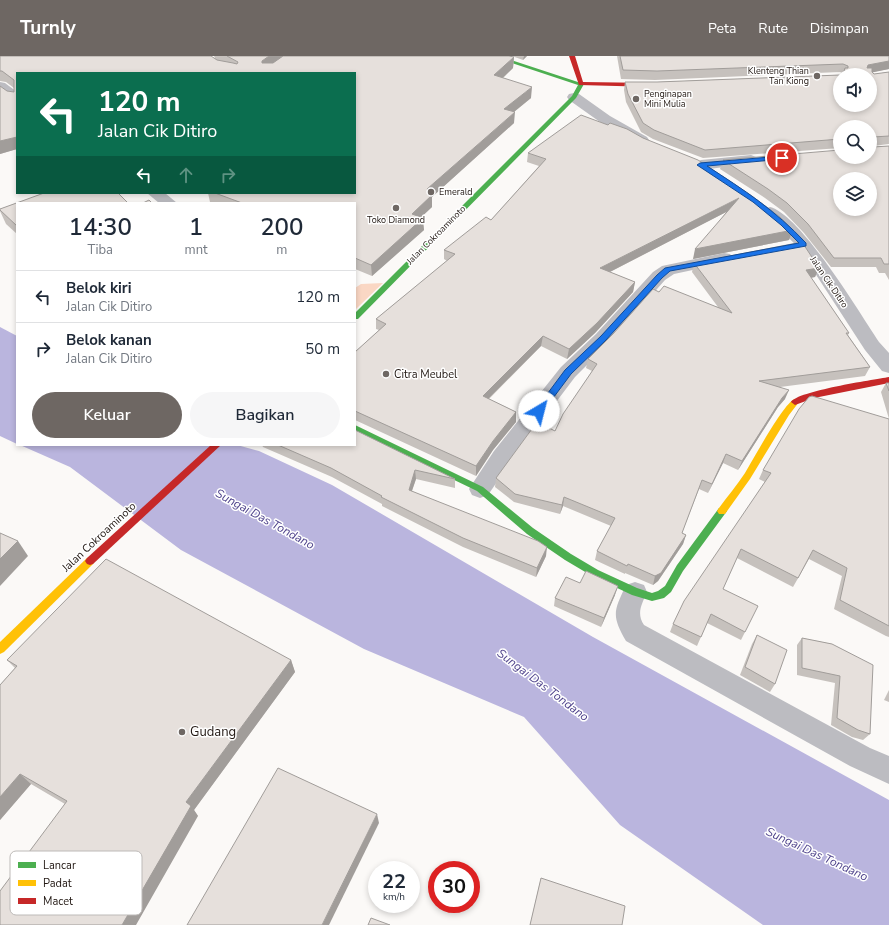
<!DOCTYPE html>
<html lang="id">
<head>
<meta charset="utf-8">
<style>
  :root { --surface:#fff; --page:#f6f6f7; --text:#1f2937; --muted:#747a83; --line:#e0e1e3; --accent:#6e6763 }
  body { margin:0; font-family:"Nunito Sans",sans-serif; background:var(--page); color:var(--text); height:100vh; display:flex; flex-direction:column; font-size:15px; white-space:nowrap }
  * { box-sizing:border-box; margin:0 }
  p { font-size:13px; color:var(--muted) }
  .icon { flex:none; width:22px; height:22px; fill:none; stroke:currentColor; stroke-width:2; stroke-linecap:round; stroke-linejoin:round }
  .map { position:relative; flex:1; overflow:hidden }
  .drawer { position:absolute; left:16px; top:146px; width:340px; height:244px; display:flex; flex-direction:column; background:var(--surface); border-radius:0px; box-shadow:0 2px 6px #0003 }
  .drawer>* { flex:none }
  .hud { position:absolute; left:16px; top:16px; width:340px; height:122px; border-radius:0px; box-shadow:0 2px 6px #0003; background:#0b6e4f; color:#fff; overflow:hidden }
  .fabs { position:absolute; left:833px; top:12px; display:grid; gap:8px }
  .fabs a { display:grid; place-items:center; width:44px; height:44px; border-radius:50%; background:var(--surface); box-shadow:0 2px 6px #0003; font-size:20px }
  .speed { position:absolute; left:368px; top:805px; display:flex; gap:8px; font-size:20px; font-weight:700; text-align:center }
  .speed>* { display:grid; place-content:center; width:52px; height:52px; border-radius:50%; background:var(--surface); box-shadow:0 2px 6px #0003; line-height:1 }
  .speed small { font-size:10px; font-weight:400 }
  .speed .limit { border:6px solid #d22; background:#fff; color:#111 }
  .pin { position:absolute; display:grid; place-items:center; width:34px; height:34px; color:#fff; margin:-17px; border:2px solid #fff; border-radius:50%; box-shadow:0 1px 4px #0007 }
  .me { position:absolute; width:44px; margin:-22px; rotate:37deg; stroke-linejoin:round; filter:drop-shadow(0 0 3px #0008) }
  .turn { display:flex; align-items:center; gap:14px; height:84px; padding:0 16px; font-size:18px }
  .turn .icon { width:52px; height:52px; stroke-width:2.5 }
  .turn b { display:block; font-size:28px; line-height:34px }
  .lanes { display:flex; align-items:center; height:38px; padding:0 16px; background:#0003; justify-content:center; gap:20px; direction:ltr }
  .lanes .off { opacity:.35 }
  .eta { display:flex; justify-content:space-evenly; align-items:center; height:68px; text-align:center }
  .eta b { font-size:24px; font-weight:600; line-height:28px }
  .primary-button { display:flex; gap:8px; margin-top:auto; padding:8px 16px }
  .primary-button a { flex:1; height:46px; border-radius:24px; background:var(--accent); color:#fff; font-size:16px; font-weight:600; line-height:46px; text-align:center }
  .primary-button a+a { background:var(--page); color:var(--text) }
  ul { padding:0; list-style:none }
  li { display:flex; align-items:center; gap:12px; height:52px; padding:0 16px; border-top:1px solid var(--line) }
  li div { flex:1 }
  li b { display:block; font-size:15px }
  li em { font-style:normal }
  header { display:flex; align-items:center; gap:24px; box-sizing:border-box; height:56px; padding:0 20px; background:var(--accent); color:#fff }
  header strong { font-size:19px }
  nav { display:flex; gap:22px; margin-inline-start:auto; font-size:14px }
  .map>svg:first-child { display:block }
  .green { fill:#fad7c4 }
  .water { fill:#bab5de }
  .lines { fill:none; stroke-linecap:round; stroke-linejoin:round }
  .street { fill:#bcbcc1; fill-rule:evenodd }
  .fast { fill:#4caf50; fill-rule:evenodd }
  .slow { fill:#ffc107; fill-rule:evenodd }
  .jam { fill:#c62828; fill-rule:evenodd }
  .wall { fill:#c6c1bd }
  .shaded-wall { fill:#a19d9a }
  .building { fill:#e6e0dc; stroke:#a19d9a; fill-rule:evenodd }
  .route { fill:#1a73e8; stroke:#114b97 }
  .poi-dot { fill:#6e6763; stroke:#fff; stroke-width:1.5 }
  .labels { text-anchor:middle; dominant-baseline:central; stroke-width:3; stroke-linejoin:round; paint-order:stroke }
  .far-poi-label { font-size:9px; fill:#221813; stroke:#fff; text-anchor:start }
  .far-street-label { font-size:9px; fill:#221813; stroke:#fff }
  .poi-label { font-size:11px; fill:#221813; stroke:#fff; text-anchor:start }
  .street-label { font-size:11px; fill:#221813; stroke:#fff }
  .water-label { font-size:12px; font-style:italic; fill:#4e428b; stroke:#fff }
  .near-poi-label { font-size:13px; fill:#221813; stroke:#fff; text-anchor:start }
  .key { fill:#fff; stroke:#bdbab8; stroke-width:1 }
  .key-label { font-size:11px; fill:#221813 }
</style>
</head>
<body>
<header>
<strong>Turnly</strong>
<nav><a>Peta</a><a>Rute</a><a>Disimpan</a></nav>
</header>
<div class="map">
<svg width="889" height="869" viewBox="0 0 889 869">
  <rect width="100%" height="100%" fill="#fbf9f7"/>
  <path class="green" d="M383,227L355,254V232L361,228Z"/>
  <g class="water">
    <path d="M0,271L17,280V388L0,380Z"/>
    <path d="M20,389H237L259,395L332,429L593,581L889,744V869H763L620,769L524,661L364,593L181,494L70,411Z"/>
  </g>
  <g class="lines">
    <g class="street">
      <path d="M0,26L5,27L17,36V46L12,45L0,36Z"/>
      <path d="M574,37L579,38L610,60L647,81L649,84L647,87L642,88L637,87L600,66L569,44L567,41L569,38Z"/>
      <path d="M751,99L756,101L759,104L756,107L701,114L696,112L693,109L696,106L701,104Z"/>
      <path d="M147,137H165L177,147H159Z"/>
      <path d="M770,151C801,159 859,256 879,286L889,297V317L882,315L865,294L798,191L762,156L764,153Z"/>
      <path d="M724,197L730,198L733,202L730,206L674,218L665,224L610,286L575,321L510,407L488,439L480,442L472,439L469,433L494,395L561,311L596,278L653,216L662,210Z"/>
      <path d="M635,526L644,529L647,536C642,548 636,557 644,569L870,692L889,700V728L850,710L626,585C611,559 614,555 626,529Z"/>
    </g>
    <g class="fast">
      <path d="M491,0H499L584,28L576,42L358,263H355V257L572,40L578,29Z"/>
      <path d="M355,369L483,431L533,472L571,498L598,514L637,532L652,537L658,535L665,530L677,509L719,452H725L727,455L683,515L671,536L664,542L652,545L632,539L592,520L565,504L527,478L477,435L355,376Z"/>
    </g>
    <g class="slow">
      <path d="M795,343L799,346L789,359L750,423L725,458H719L717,455L719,452C727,441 737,429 745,417C753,404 784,346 795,343Z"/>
      <path d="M90,501L93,502L95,505L93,508L4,596L0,598V586L87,502Z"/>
    </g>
    <g class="jam">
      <path d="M569,0H575L583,26L654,27L657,29L654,31L579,29Z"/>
      <path d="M889,321V327L814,342L795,349L791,346C798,335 872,324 889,321Z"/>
      <path d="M211,389H221L93,508L90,509L87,508L85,505L87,502Z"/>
    </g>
  </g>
  <g class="wall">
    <path d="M0,0L215,2L214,0H509L514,1L513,12L503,22L531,42L514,56V67L432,141V151L421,161L424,174L372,220L355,213V147H213L210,146L208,137H355V17H17V93L0,98V30L7,35L14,36V32L6,26L0,25Z"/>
    <path d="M512,0H527L523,4Z"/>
    <path d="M617,0H889V13L872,16L874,18L889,16V88L873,90V91L889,90V224L885,217H879L876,211H831L804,177L784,156L765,142L720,113L723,104L870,101L840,71V92L703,102L653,83L641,76L626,46L624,34L625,26H657L842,19L843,17L840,16L655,24L621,23Z"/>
    <path d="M528,97L793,174L789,184L693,203L726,156L610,216L635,226L633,236L595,277L567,303L541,290L489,343L516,356V366L493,394L476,420L355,364V296L379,274L376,273V263L447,205L444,203V194L491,164L539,110L527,106Z"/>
    <path d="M17,147V178L6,168L0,155V153Z"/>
    <path d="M694,207L819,212L815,221L811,222L849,277L848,279L870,311L865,320L780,331L785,343L778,351L738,414L723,407L708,437L699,433L682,477L686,479L683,488L658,525L653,529L625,517V518L595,504L597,495L611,470L563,450L560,458L514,446L495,431L496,422L555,375L592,315L586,312L588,303L659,236L718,251L692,216Z"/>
    <path d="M886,327H889V581L886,580L834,553L842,520L809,503L793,531L737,502L723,533L745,576L741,584L707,567L697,590L670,576L673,568L765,426L759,423L763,414L889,363L881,336Z"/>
    <path d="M262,389H355L455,423V432L416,423L412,435L546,500L536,521L463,491L382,450V448L332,421L263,391Z"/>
    <path d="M580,527L615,539L601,571L554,550L555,542Z"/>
    <path d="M757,579L775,628L770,636L740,619L752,588Z"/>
    <path d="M802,582L832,588L870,678L863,684L852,681L831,669L835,627L797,619V589Z"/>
    <path d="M7,604H291L295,616L194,754L198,760L65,748L31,728L0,764V629L15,612Z"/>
    <path d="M889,634V646L884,644Z"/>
    <path d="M541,822L622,869H530L539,830Z"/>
  </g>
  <g class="shaded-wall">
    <path d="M269,0H285L264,16L262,7V5Z"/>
    <path d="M524,0H527L523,4Z"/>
    <path d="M514,1L513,12L494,30V19Z"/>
    <path d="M889,5V13L865,18L868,9Z"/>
    <path d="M532,31L531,42L504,64V53Z"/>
    <path d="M515,56L514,67L432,141V151L412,170V158L427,133Z"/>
    <path d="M17,81V93L0,98V85Z"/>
    <path d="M739,142L736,151L598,222L600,212Z"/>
    <path d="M423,162L424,174L372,220L371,209Z"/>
    <path d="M793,174L789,184L693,203L695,193Z"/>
    <path d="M819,212L815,221L802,223L806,214Z"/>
    <path d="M635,226L633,236L595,277L567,303L569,293Z"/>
    <path d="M543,280L541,290L482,349L483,340Z"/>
    <path d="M789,334L785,343L778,351L738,414L742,405L782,342Z"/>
    <path d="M516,356V366L493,394L476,420V410L493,385Z"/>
    <path d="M726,398L723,407L708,437L712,428Z"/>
    <path d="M415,414L416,423L409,443V434Z"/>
    <path d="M564,441L563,450L560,458L562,449Z"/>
    <path d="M686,479L683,488L658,525L653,529L655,520Z"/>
    <path d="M18,485L28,500L0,530V503Z"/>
    <path d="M547,491L546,500L536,521L537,512Z"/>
    <path d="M618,530L615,539L601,571L604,562Z"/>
    <path d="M291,604L295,616L194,754L198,760L136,869H122L186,746Z"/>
    <path d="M20,718L31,728L0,764V741Z"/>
    <path d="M377,758L379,767L329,869H322Z"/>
  </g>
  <g class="building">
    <path d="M0,0H211L217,4L233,7L237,8L238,6L227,0H269L262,5V7H273L283,0H509L514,1L494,19L532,31L504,53L515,56L427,133L432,139L412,158L423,162L371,209L355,202V147H242L215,137H355V17H17V81L0,85V30L7,35L14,36V24L2,15H0Z"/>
    <path d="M620,0H889V5L868,9L867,12H872V16L874,18L889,16V80L873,81V91L889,90V208H884L881,202H834L808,168L787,147L768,133L723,104L840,94V101H870V71H840V83L705,94L654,74L643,67L628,38L625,26H657L840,19V49H870V19H842H843L845,12H848V10L843,8L657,15L623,14ZM840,123H870V153H840Z"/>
    <path d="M581,59L608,69L610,67L627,73L643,82L698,104L752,140L780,161L793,174L695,193L739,142L600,212L635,226L597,267L569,293L543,280L483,340L516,356L493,385L476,410L355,355V296L386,268L376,263L455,198L444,194L486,161L491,164L546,103L528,97Z"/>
    <path d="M44,137H118L128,147H17V170L0,154V153Z"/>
    <path d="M149,144L152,147H143Z"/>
    <path d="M802,186L819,212L806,214L849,277H846L870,311L759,325L789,334L782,342L742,405L726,398L712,428L702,424L682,477L686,479L661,517L655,520L628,508L627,510L597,495L615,462L564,441L562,449L515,438L496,422L537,366L555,375L563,358L597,308L588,303L613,278L653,233L659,236L664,230L732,257L694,207Z"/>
    <path d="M886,327H889V335Z"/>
    <path d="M812,340L889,363V570L840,544L847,512L813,494L798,522L741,493L723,533L758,550L745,576L711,558L701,581L673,568L684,545L771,417L763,414L799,353L809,341Z"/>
    <path d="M355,374L455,423L415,414L409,434L538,485L547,491L537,512L463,482L381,441L382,440L331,412L278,389H355Z"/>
    <path d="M0,477L18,485L0,503Z"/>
    <path d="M106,503L291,604L186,746L191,750L122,869H0V835L67,745L20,718L0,741V629L17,610L7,604Z"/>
    <path d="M586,515L618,530L604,562L555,542L566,521L580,527Z"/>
    <path d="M757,579L787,594L775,628L745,611Z"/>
    <path d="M802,582L832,588L873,609L870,678L858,674L837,662L840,620L802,612Z"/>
    <path d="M278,712L377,758L322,869H187Z"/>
    <path d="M541,822L625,850L622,869H530Z"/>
    <path d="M371,862L390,869H368Z"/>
  </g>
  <path class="route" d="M782,100L785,102L784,103L707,110C744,134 775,154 806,187V190L670,215L662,222L606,284L571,318L542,357H536L535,355L536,353L565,314L601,280L657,219L665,212L799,187L781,169L753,146L697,109L700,107Z"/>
  <g class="poi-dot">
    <circle cx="817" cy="20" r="4"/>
    <circle cx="636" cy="43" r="4"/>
    <circle cx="431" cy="136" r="4"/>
    <circle cx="396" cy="152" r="4"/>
    <circle cx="386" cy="318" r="4"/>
    <circle cx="182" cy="676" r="4"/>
  </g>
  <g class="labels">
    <g class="far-poi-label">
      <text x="809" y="15" text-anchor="end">Klenteng Thian<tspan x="809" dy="10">Tan Kiong</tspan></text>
      <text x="644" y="38">Penginapan<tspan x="644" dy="10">Mini Mulia</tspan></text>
      <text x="439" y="136">Emerald</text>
      <text x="396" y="164" text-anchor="middle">Toko Diamond</text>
    </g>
    <g class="far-street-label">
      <text transform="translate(436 179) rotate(-45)">Jalan Cokroaminoto</text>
      <text transform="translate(829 226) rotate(56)">Jalan Cik Ditiro</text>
    </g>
    <g class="poi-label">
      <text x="394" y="318">Citra Meubel</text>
    </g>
    <g class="street-label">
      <text transform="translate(99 481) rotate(-43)">Jalan Cokroaminoto</text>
    </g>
    <g class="water-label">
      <text transform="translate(265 463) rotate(29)">Sungai Das Tondano</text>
      <text transform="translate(543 629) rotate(37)">Sungai Das Tondano</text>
      <text transform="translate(817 798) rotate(25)">Sungai Das Tondano</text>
    </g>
    <g class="near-poi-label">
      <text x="190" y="676">Gudang</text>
    </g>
  </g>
  <rect x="10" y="795" width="132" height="64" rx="6" class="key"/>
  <rect x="18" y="806" width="18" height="6" fill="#4caf50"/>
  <rect x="18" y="824" width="18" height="6" fill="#ffc107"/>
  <rect x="18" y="842" width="18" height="6" fill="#c62828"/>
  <g class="key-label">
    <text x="43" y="813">Lancar</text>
    <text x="43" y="831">Padat</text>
    <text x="43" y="849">Macet</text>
  </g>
</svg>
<div class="fabs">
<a><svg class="icon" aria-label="sound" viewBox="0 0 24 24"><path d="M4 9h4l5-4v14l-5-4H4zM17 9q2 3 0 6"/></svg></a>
<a><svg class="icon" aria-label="search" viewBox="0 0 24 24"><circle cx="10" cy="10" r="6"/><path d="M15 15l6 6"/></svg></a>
<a><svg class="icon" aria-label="layers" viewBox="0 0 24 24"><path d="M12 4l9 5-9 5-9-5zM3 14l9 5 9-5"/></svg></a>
</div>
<div class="speed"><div>22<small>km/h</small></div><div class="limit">30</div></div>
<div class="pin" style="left:782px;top:102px;background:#d93025"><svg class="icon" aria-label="arrive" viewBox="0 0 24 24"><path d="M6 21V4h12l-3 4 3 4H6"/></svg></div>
<svg class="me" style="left:539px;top:355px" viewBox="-20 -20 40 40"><circle r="19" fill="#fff"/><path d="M0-13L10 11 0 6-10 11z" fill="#1a73e8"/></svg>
<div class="hud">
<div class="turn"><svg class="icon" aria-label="left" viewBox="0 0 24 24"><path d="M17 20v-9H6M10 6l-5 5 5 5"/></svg><div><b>120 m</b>Jalan Cik Ditiro</div></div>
<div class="lanes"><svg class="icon" aria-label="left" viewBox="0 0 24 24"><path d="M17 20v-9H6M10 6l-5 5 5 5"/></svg><svg class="icon off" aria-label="ahead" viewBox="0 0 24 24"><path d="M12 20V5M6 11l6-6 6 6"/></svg><svg class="icon off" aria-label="right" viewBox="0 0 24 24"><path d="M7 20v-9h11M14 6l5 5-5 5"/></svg></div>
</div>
<section class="drawer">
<div class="eta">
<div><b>14:30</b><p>Tiba</p></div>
<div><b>1</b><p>mnt</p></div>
<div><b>200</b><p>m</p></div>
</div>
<ul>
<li><svg class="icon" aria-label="left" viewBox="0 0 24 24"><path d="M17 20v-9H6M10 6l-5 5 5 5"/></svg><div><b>Belok kiri</b><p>Jalan Cik Ditiro</p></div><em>120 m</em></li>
<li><svg class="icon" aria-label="right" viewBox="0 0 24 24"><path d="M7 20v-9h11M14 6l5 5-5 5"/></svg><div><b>Belok kanan</b><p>Jalan Cik Ditiro</p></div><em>50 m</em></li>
</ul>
<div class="primary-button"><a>Keluar</a><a>Bagikan</a></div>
</section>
</div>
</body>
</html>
